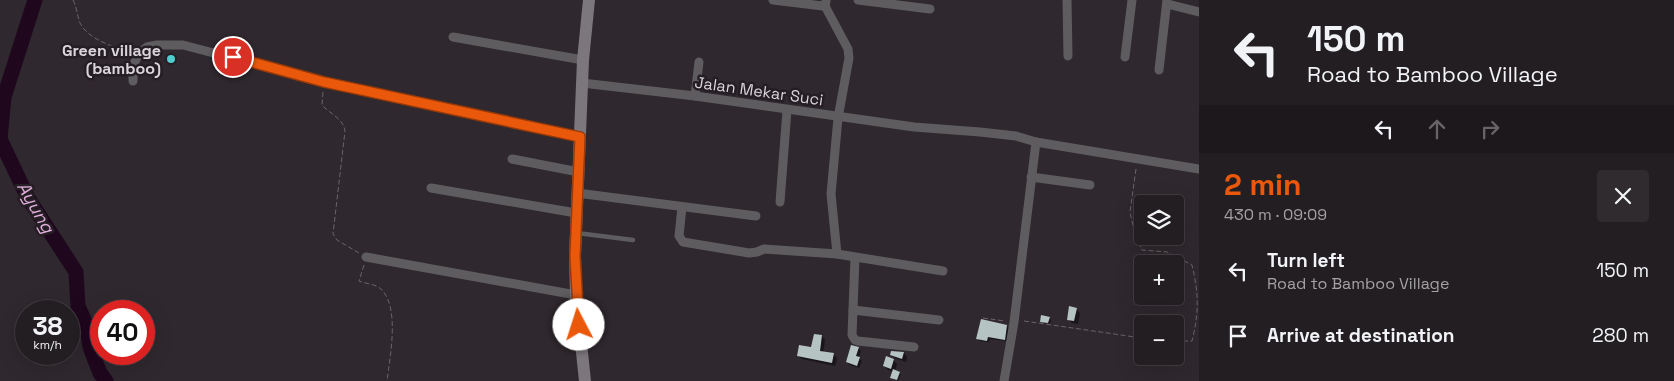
<!DOCTYPE html>
<html lang="en">
<head>
<meta charset="utf-8">
<style>
  :root { --surface:#231e22; --page:#2f2b2f; --text:#f1f3f6; --muted:#a3a2a5; --line:#403c40; --accent:#ea580c }
  body { margin:0; font-family:"Space Grotesk",sans-serif; background:var(--page); color:var(--text); height:100vh; display:flex; flex-direction:column; font-size:19px; white-space:nowrap }
  * { box-sizing:border-box; margin:0 }
  p { font-size:16px; color:var(--muted) }
  .icon { flex:none; width:28px; height:28px; fill:none; stroke:currentColor; stroke-width:2; stroke-linecap:round; stroke-linejoin:round }
  .map { position:relative; flex:1; overflow:hidden }
  .sheet { display:flex; flex-direction:column; background:var(--surface); width:475px }
  .sheet>* { flex:none }
  .banner { background:#231e22; color:var(--text); overflow:hidden }
  .fabs { position:absolute; left:1134px; top:195px; display:grid; gap:10px }
  .fabs a { display:grid; place-items:center; width:50px; height:50px; border-radius:5px; background:var(--surface); box-shadow:0 5px 20px #0002,0 0 0 1px var(--line); font-size:25px }
  .speed { position:absolute; left:15px; top:300px; display:flex; gap:10px; font-size:25px; font-weight:700; text-align:center }
  .speed>* { display:grid; place-content:center; width:65px; height:65px; border-radius:50%; background:var(--surface); box-shadow:0 5px 20px #0002,0 0 0 1px var(--line); line-height:1 }
  .speed small { font-size:12px; font-weight:400 }
  .speed .limit { border:8px solid #d22; background:#fff; color:#111 }
  .pin { position:absolute; display:grid; place-items:center; width:42px; height:42px; color:#fff; margin:-21px; border:2px solid #fff; border-radius:50%; box-shadow:0 1px 5px #0007 }
  .me { position:absolute; width:55px; margin:-28px; rotate:355deg; stroke-linejoin:round; filter:drop-shadow(0 0 4px #0008) }
  .turn { display:flex; align-items:center; gap:18px; height:105px; padding:0 25px; font-size:22px }
  .turn .icon { width:65px; height:65px; stroke-width:2.5 }
  .turn b { display:block; font-size:35px; line-height:42px }
  .lanes { display:flex; align-items:center; height:48px; padding:0 25px; background:#0003; justify-content:center; gap:25px; direction:ltr }
  .lanes .off { opacity:.35 }
  .round { display:grid; place-items:center; flex:none; width:52px; height:52px; border-radius:5px; background:var(--page) }
  .overview { display:flex; align-items:center; justify-content:space-between; height:85px; padding:0 25px }
  h1 { font-size:30px; font-weight:600; line-height:38px; color:var(--accent) }
  ul { padding:0; list-style:none }
  li { display:flex; align-items:center; gap:15px; height:65px; padding:0 25px }
  li div { flex:1 }
  li b { display:block; font-size:19px }
  li em { font-style:normal }
  main { display:flex; flex:1; min-height:0 }
  .map>svg:first-child { display:block }
  .shadow { fill:#0007 }
  .lines { fill:none; stroke-linecap:round; stroke-linejoin:round }
  .river { stroke:#1f071e; stroke-width:15 }
  .building { fill:#b6c3c3 }
  .path { stroke:#6a6469; stroke-width:1; stroke-dasharray:5 2.5; stroke-linecap:butt }
  .lane { stroke:#5f5c5f; stroke-width:4.5 }
  .street { stroke:#5f5c5f; stroke-width:9 }
  .secondary { stroke:#7c777c; stroke-width:12 }
  .route-casing { stroke:#983908; stroke-width:12 }
  .route { stroke:#ea580c; stroke-width:9 }
  .poi-dot { fill:#52cdcd; stroke:#251e24; stroke-width:2 }
  .labels { text-anchor:middle; dominant-baseline:central; stroke-width:5; stroke-linejoin:round; paint-order:stroke }
  .poi-label { font-size:16px; font-weight:bold; fill:#d9d5d9; stroke:#251e24; text-anchor:end }
  .street-label { font-size:16px; fill:#d9d5d9; stroke:#251e24 }
  .water-label { font-size:18px; font-style:italic; fill:#e0addb; stroke:#251e24 }
</style>
</head>
<body>
<main>
<div class="map">
<svg width="1199" height="381" viewBox="0 0 1199 381">
  <rect width="100%" height="100%" fill="#2f282e"/>
  <g class="shadow">
    <path d="M1076,309L1080,313L1078,324L1072,323L1068,319Z"/>
    <path d="M1049,318L1051,319L1050,324L1041,321Z"/>
    <path d="M1007,326L1009,328L1007,341L990,339L989,342L980,341L978,339Z"/>
    <path d="M822,336L825,340L823,353L833,354L837,358L835,366L802,359L798,356L812,348Z"/>
    <path d="M858,348L861,351L859,358L862,361L859,368L850,365L847,362Z"/>
    <path d="M904,353L907,357L906,362L895,358L891,354Z"/>
    <path d="M893,360L897,364L895,371L901,374L898,381L892,378L894,372L888,370L884,366Z"/>
  </g>
  <g class="lines">
    <path class="river" d="M35,0L4,97L0,139L28,198L76,272L78,306L87,327L90,347L100,373L106,381"/>
  </g>
  <g class="building">
    <path d="M1069,306L1077,308L1074,321L1067,320Z"/>
    <path d="M1041,315L1050,317L1048,323L1040,322Z"/>
    <path d="M981,319L1007,325L1005,340L988,337L987,341L976,339Z"/>
    <path d="M814,334L822,335L820,351L834,353L832,363L797,356L799,345L811,347Z"/>
    <path d="M851,345L859,347L856,356L860,357L857,366L846,362Z"/>
    <path d="M891,351L904,352L902,359L890,355Z"/>
    <path d="M886,356L894,359L891,369L883,366Z"/>
    <path d="M893,369L900,372L897,380L890,378Z"/>
  </g>
  <g class="lines">
    <g class="path">
      <path d="M73,0C77,7 77,16 80,23C88,39 114,48 131,51"/>
      <path d="M323,92L322,105C330,114 343,118 345,131L333,234L337,240L359,253"/>
      <path d="M1136,169L1130,212L1134,230L1142,250L1167,252L1192,265C1199,294 1199,313 1192,341H1175"/>
      <path d="M364,265L359,281C366,284 376,284 381,289C400,307 390,357 387,381"/>
      <path d="M983,318L1005,321"/>
      <path d="M1024,321L1142,338"/>
    </g>
    <path class="lane" d="M577,233L633,240"/>
    <g class="street">
      <path d="M773,0L823,6H825L826,1"/>
      <path d="M858,0L930,9"/>
      <path d="M1067,0L1068,56"/>
      <path d="M1167,4L1199,12"/>
      <path d="M825,6L848,49L849,58L838,118L831,194L837,254L943,271"/>
      <path d="M453,37L583,60"/>
      <path d="M1125,57L1132,0"/>
      <path d="M1159,70L1167,0"/>
      <path d="M133,81V66L139,53L147,47L157,45H183L324,82L580,137"/>
      <path d="M582,83L695,96L914,127L980,132L1016,136L1036,142L1199,169"/>
      <path d="M695,96L699,62"/>
      <path d="M512,159L579,172"/>
      <path d="M1031,177L1090,185"/>
      <path d="M431,188L576,213"/>
      <path d="M577,193L756,216"/>
      <path d="M780,202L787,110"/>
      <path d="M682,207L679,236L683,242L749,253L757,252L764,249L837,254"/>
      <path d="M366,257L576,295"/>
      <path d="M855,258L852,335L855,340L858,341L914,347"/>
      <path d="M853,310L939,320"/>
      <path d="M1004,381L1014,322L1036,142"/>
    </g>
    <path class="secondary" d="M585,381L576,295L575,256L583,60L589,0"/>
  </g>
  <g class="lines">
    <g class="route-casing">
      <path id="route" d="M233,57L324,82L580,137L575,256L579,325"/>
    </g>
    <use href="#route" class="route"/>
  </g>
  <circle class="poi-dot" cx="171" cy="59" r="5"/>
  <g class="labels">
    <g class="poi-label">
      <text x="161" y="50">Green village<tspan x="161" dy="18">(bamboo)</tspan></text>
    </g>
    <g class="street-label">
      <text transform="translate(759 91) rotate(8)">Jalan Mekar Suci</text>
    </g>
    <g class="water-label">
      <text transform="translate(36 207) rotate(60)">Ayung</text>
    </g>
  </g>
</svg>
<div class="fabs">
<a><svg class="icon" aria-label="layers" viewBox="0 0 24 24"><path d="M12 4l9 5-9 5-9-5zM3 14l9 5 9-5"/></svg></a>
<a>+</a>
<a>−</a>
</div>
<div class="speed"><div>38<small>km/h</small></div><div class="limit">40</div></div>
<div class="pin" style="left:233px;top:57px;background:#d93025"><svg class="icon" aria-label="arrive" viewBox="0 0 24 24"><path d="M6 21V4h12l-3 4 3 4H6"/></svg></div>
<svg class="me" style="left:579px;top:325px" viewBox="-20 -20 40 40"><circle r="19" fill="#fff"/><path d="M0-13L10 11 0 6-10 11z" fill="#ea580c"/></svg>
</div>
<section class="sheet">
<div class="banner">
<div class="turn"><svg class="icon" aria-label="left" viewBox="0 0 24 24"><path d="M17 20v-9H6M10 6l-5 5 5 5"/></svg><div><b>150 m</b>Road to Bamboo Village</div></div>
<div class="lanes"><svg class="icon" aria-label="left" viewBox="0 0 24 24"><path d="M17 20v-9H6M10 6l-5 5 5 5"/></svg><svg class="icon off" aria-label="ahead" viewBox="0 0 24 24"><path d="M12 20V5M6 11l6-6 6 6"/></svg><svg class="icon off" aria-label="right" viewBox="0 0 24 24"><path d="M7 20v-9h11M14 6l5 5-5 5"/></svg></div>
</div>
<div class="overview"><div><h1>2 min</h1><p>430 m · 09:09</p></div><a class="round"><svg class="icon" aria-label="close" viewBox="0 0 24 24"><path d="M6 6l12 12M18 6L6 18"/></svg></a></div>
<ul>
<li><svg class="icon" aria-label="left" viewBox="0 0 24 24"><path d="M17 20v-9H6M10 6l-5 5 5 5"/></svg><div><b>Turn left</b><p>Road to Bamboo Village</p></div><em>150 m</em></li>
<li><svg class="icon" aria-label="arrive" viewBox="0 0 24 24"><path d="M6 21V4h12l-3 4 3 4H6"/></svg><div><b>Arrive at destination</b></div><em>280 m</em></li>
</ul>
</section>
</main>
</body>
</html>
